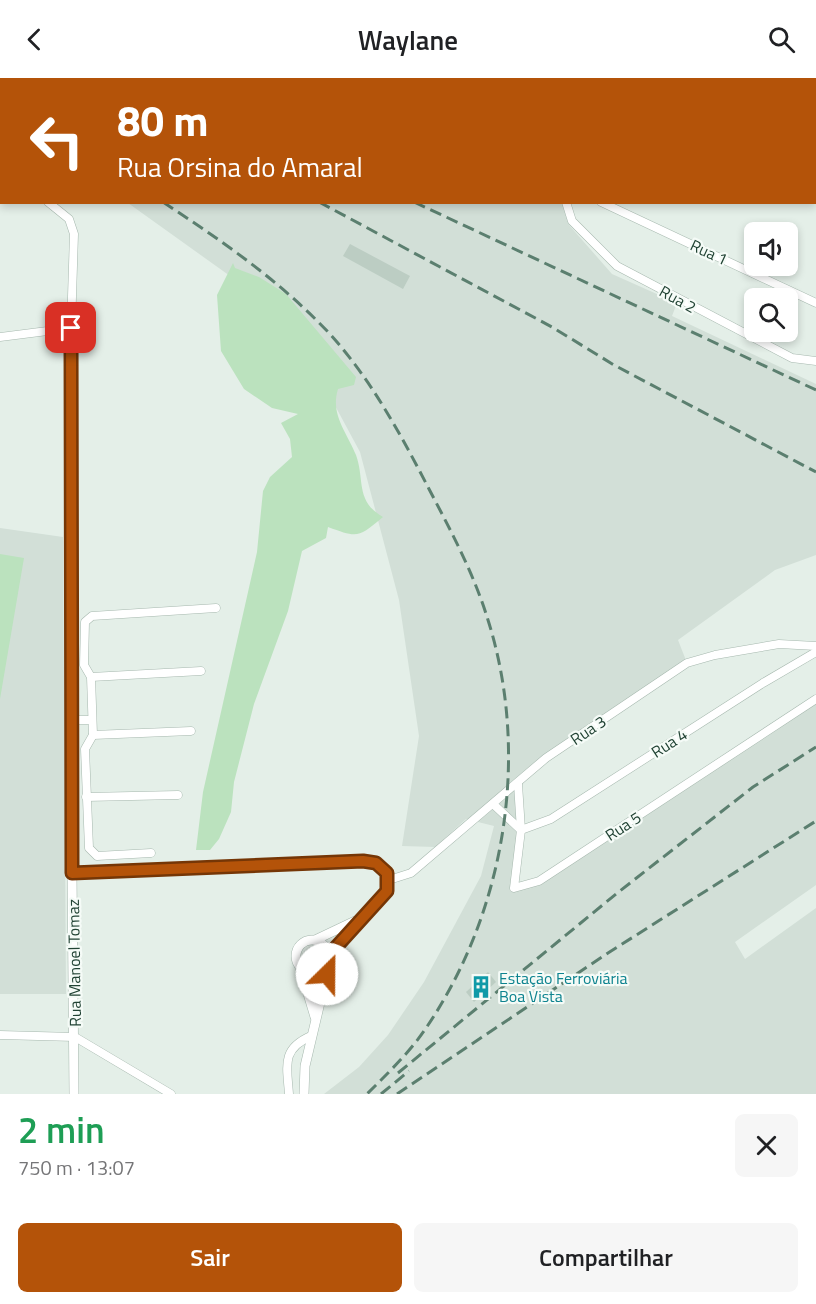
<!DOCTYPE html>
<html lang="pt">
<head>
<meta charset="utf-8">
<style>
  :root { --surface:#fff; --page:#f6f6f6; --text:#202124; --muted:#757577; --accent:#b45309 }
  body { margin:0; font-family:"Titillium Web",sans-serif; background:var(--page); color:var(--text); height:100vh; display:flex; flex-direction:column; font-size:22px; white-space:nowrap }
  * { box-sizing:border-box; margin:0 }
  p { font-size:20px; color:var(--muted) }
  .icon { flex:none; width:33px; height:33px; fill:none; stroke:currentColor; stroke-width:2; stroke-linecap:round; stroke-linejoin:round }
  .map { position:relative; height:1016px; overflow:hidden }
  .details { display:flex; flex-direction:column; background:var(--surface); flex:1 }
  .details>* { flex:none }
  .banner { position:absolute; left:0px; top:0px; width:816px; height:126px; box-shadow:0 3px 9px #0003; background:#b45309; color:#fff; overflow:hidden }
  .fabs { position:absolute; left:744px; top:144px; display:grid; gap:12px }
  .fabs a { display:grid; place-items:center; width:54px; height:54px; border-radius:9px; background:var(--surface); box-shadow:0 3px 9px #0003; font-size:30px }
  .pin { position:absolute; display:grid; place-items:center; width:51px; height:51px; color:#fff; margin:-26px; border-radius:12px; box-shadow:0 3px 9px #0006 }
  .me { position:absolute; width:66px; margin:-33px; rotate:23deg; stroke-linejoin:round; filter:drop-shadow(0 0 4px #0008) }
  .turn { display:flex; align-items:center; gap:21px; height:126px; padding:0 18px; font-size:27px }
  .turn .icon { width:78px; height:78px; stroke-width:2.5 }
  .turn b { display:block; font-size:42px; line-height:51px }
  .round { display:grid; place-items:center; flex:none; width:63px; height:63px; border-radius:9px; background:var(--page) }
  .head { display:flex; align-items:center; justify-content:space-between; height:102px; padding:0 18px }
  h1 { font-size:36px; font-weight:600; line-height:45px; color:#1e9e55 }
  .button { display:flex; gap:12px; margin-top:auto; padding:12px 18px }
  .button a { flex:1; height:69px; border-radius:9px; background:var(--accent); color:#fff; font-size:24px; font-weight:600; line-height:69px; text-align:center }
  .button a+a { background:var(--page); color:var(--text) }
  header { display:flex; justify-content:space-between; align-items:center; height:78px; padding:0 18px; background:var(--surface); font-size:27px; font-weight:600 }
  .map>svg:first-child { display:block }
  .built { fill:#d2dfd7 }
  .green { fill:#bbe2be }
  .building { fill:#bccdc3 }
  .lines { fill:none; stroke-linecap:round; stroke-linejoin:round }
  .minor-casing { stroke:#a6b8ae; stroke-width:9 }
  .tertiary-casing { stroke:#a6b8ae; stroke-width:10 }
  .minor { stroke:#fff; stroke-width:8 }
  .tertiary { stroke:#fff; stroke-width:9 }
  .rail { stroke:#5b7f6f; stroke-width:3; stroke-dasharray:12 6; stroke-linecap:butt }
  .route-casing { stroke:#753606; stroke-width:15 }
  .route { stroke:#b45309; stroke-width:10 }
  .labels { text-anchor:middle; dominant-baseline:central; stroke-width:4.5; stroke-linejoin:round; paint-order:stroke }
  .street-label { font-size:16px; fill:#214334; stroke:#f5fbf7 }
  .culture-label { font-size:16px; fill:#0d838f; stroke:#f5fbf7; text-anchor:start }
</style>
</head>
<body>
<header><svg class="icon" aria-label="back" viewBox="0 0 24 24"><path d="M15 5l-7 7 7 7"/></svg>Waylane<svg class="icon" aria-label="search" viewBox="0 0 24 24"><circle cx="10" cy="10" r="6"/><path d="M15 15l6 6"/></svg></header>
<div class="map">
<svg width="816" height="1016" viewBox="0 0 816 1016">
  <rect width="100%" height="100%" fill="#e4efe8"/>
  <g class="built">
    <path d="M0,0H315L318,1L2,2L1,43Z"/>
    <path d="M128,125H563L569,147L612,196L677,225L672,238L816,306V477L775,492L678,562L687,585L546,680L518,706L521,752L514,810L539,803L816,621V807L735,864L745,881L816,830V1016H324L359,989L388,957L424,904L481,798L494,748L466,741L435,769L402,768L419,658L399,522L360,374L332,322L244,208Z"/>
    <path d="M0,450L63,459L66,916H0Z"/>
  </g>
  <g class="green">
    <path d="M233,185L235,190L259,199L286,216L356,299L354,307L338,311C330,337 347,354 356,377C365,402 355,423 383,439C358,460 358,460 328,449L326,460L302,473L288,533L254,626L234,704L231,734L219,761L210,772H196L203,714L257,474L263,413L270,399L292,379L290,361L281,345L298,336L272,330L244,311L221,273L217,217Z"/>
    <path d="M0,476L24,480L0,621Z"/>
  </g>
  <g class="building">
    <path d="M350,166L410,198L403,211L343,178Z"/>
    <path d="M488,894L496,904L474,924L466,914Z"/>
  </g>
  <g class="lines">
    <g class="minor-casing">
      <g id="minor">
        <path d="M341,0L344,2"/>
        <path d="M552,2L553,0"/>
        <path d="M0,93L2,94"/>
        <path d="M48,124L69,141L74,156L71,250L72,795"/>
        <path d="M566,124L572,143L617,188L792,280L816,283"/>
        <path d="M601,124L816,225"/>
        <path d="M0,259L71,250"/>
        <path d="M91,599L201,593"/>
        <path d="M72,642H92"/>
        <path d="M93,657L191,653"/>
        <path d="M518,706L521,752L514,810L539,803L816,621"/>
        <path d="M86,719L178,717"/>
        <path d="M493,726L521,752L551,741L763,605L816,574"/>
        <path d="M151,775L97,778L89,770L85,671L93,657L91,599L84,587L85,544L92,538L216,530"/>
        <path d="M389,802L411,795L546,680L687,585L715,577L779,566L816,568"/>
        <path d="M0,957L75,959L171,1016"/>
        <path d="M289,1016C287,988 281,971 311,958"/>
      </g>
    </g>
    <g class="tertiary-casing">
      <g id="tertiary">
        <circle cx="312" cy="878" r="16"/>
        <path d="M315,862L355,843"/>
        <path d="M300,889L315,939"/>
        <path d="M74,1016L72,795L363,783L376,785L387,795V813L328,878"/>
        <path d="M304,1016L305,988L327,895L326,886"/>
      </g>
    </g>
    <use href="#minor" class="minor"/>
    <use href="#tertiary" class="tertiary"/>
    <g class="rail">
      <path d="M87,0L90,2"/>
      <path d="M101,0L104,2"/>
      <path d="M181,0L184,2"/>
      <path d="M0,19L2,20"/>
      <path d="M163,124C222,163 280,203 329,255C371,301 401,357 429,411C451,453 474,496 488,542C531,678 505,836 424,953C408,976 387,996 367,1016"/>
      <path d="M319,124L552,249L614,287L816,394"/>
      <path d="M414,124L816,312"/>
      <path d="M398,995L616,816L753,709L816,669"/>
      <path d="M381,1016L409,993"/>
      <path d="M397,1016L608,875L816,743"/>
    </g>
  </g>
  <g class="lines">
    <g class="route-casing">
      <path id="route" d="M71,250L72,795L363,783L376,785L387,795V813L328,878L327,896"/>
    </g>
    <use href="#route" class="route"/>
  </g>
  <defs>
    <g id="building-bare" transform="scale(1.8)"><path d="M-4-6H4V6H1V3H-1V6H-4ZM-2.5-4.3h1.7v1.8h-1.7ZM.8-4.3h1.7v1.8H.8ZM-2.5-1h1.7V.8h-1.7ZM.8-1h1.7V.8H.8Z" fill="#0f9aa8" stroke="#f5fbf7" stroke-width="2.5" paint-order="stroke"/></g>
  </defs>
  <g fill-rule="evenodd">
    <use href="#building-bare" x="481" y="909"/>
  </g>
  <g class="labels">
    <g class="street-label">
      <text transform="translate(709 174) rotate(25)">Rua 1</text>
      <text transform="translate(678 221) rotate(29)">Rua 2</text>
      <text transform="translate(588 652) rotate(-34)">Rua 3</text>
      <text transform="translate(669 665) rotate(-33)">Rua 4</text>
      <text transform="translate(623 748) rotate(-33)">Rua 5</text>
      <text transform="translate(74 885) rotate(-91)">Rua Manoel Tomaz</text>
    </g>
    <g class="culture-label">
      <text x="499" y="900">Estação Ferroviária<tspan x="499" dy="18">Boa Vista</tspan></text>
    </g>
  </g>
</svg>
<div class="fabs">
<a><svg class="icon" aria-label="sound" viewBox="0 0 24 24"><path d="M4 9h4l5-4v14l-5-4H4zM17 9q2 3 0 6"/></svg></a>
<a><svg class="icon" aria-label="search" viewBox="0 0 24 24"><circle cx="10" cy="10" r="6"/><path d="M15 15l6 6"/></svg></a>
</div>
<div class="pin" style="left:71px;top:250px;background:#d93025"><svg class="icon" aria-label="arrive" viewBox="0 0 24 24"><path d="M6 21V4h12l-3 4 3 4H6"/></svg></div>
<svg class="me" style="left:327px;top:896px" viewBox="-20 -20 40 40"><circle r="19" fill="#fff"/><path d="M0-13L10 11 0 6-10 11z" fill="#b45309"/></svg>
<div class="banner">
<div class="turn"><svg class="icon" aria-label="left" viewBox="0 0 24 24"><path d="M17 20v-9H6M10 6l-5 5 5 5"/></svg><div><b>80 m</b>Rua Orsina do Amaral</div></div>
</div>
</div>
<section class="details">
<div class="head"><div><h1>2 min</h1><p>750 m · 13:07</p></div><a class="round"><svg class="icon" aria-label="close" viewBox="0 0 24 24"><path d="M6 6l12 12M18 6L6 18"/></svg></a></div>
<div class="button"><a>Sair</a><a>Compartilhar</a></div>
</section>
</body>
</html>
